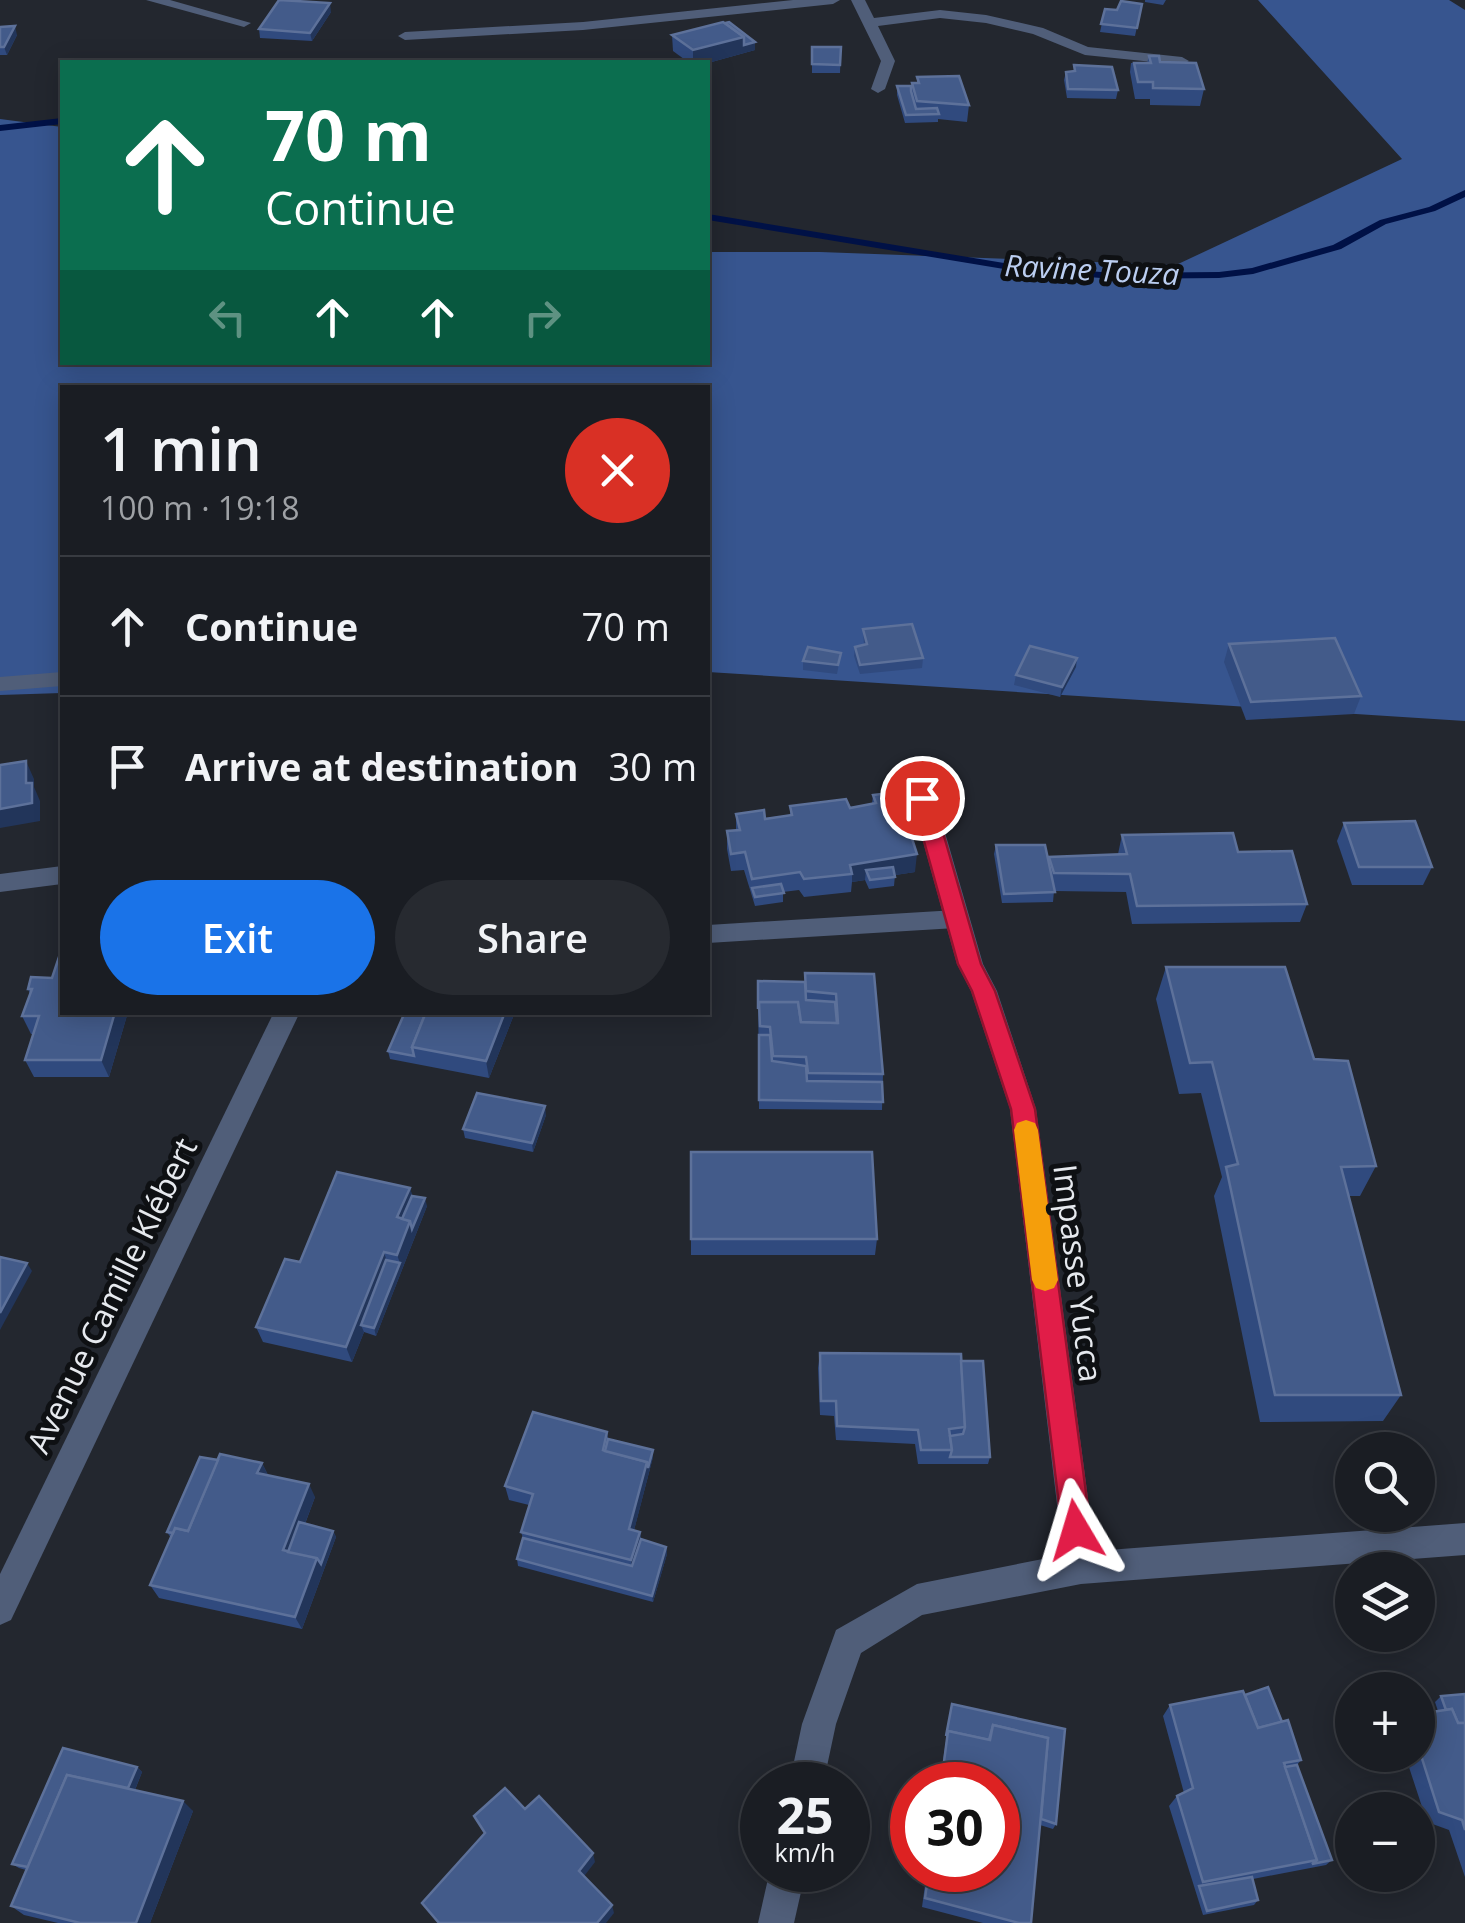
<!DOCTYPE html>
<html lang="en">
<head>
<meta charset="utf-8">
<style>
  :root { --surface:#1a1d23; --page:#272a30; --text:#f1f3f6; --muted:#9fa2a6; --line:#383b41; --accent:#1a73e8 }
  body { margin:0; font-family:"Open Sans",sans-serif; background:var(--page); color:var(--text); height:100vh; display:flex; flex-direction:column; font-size:38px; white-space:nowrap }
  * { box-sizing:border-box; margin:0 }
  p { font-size:32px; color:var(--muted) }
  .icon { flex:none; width:55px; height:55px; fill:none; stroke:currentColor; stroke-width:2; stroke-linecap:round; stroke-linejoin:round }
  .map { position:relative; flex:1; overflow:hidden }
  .drawer { position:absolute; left:60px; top:385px; width:650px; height:630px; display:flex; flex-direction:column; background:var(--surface); border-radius:0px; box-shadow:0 5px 25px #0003,0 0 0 2px var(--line) }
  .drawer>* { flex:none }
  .hud { position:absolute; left:60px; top:60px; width:650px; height:305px; border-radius:0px; box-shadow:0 5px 25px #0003,0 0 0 2px var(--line); background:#0b6e4f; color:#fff; overflow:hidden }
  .buttons { position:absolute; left:1335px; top:1432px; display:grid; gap:20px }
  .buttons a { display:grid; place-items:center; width:100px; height:100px; border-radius:50%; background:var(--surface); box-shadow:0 5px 25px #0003,0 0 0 2px var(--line); font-size:50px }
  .speed { position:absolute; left:740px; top:1762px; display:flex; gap:20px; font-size:50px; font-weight:700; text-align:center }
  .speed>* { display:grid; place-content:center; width:130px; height:130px; border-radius:50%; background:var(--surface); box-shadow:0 5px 25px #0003,0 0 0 2px var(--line); line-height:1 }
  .speed small { font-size:25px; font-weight:400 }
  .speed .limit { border:15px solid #d22; background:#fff; color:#111 }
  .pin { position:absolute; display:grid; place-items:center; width:85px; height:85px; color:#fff; margin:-42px; border:5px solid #fff; border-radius:50%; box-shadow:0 2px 10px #0007 }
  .me { position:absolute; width:110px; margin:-55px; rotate:353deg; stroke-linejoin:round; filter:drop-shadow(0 0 8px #0008) }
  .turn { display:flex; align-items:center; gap:35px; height:210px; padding:0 40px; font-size:45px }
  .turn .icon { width:130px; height:130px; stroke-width:2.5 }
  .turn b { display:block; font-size:70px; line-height:85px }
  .lanes { display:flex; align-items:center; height:95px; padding:0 40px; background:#0003; justify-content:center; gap:50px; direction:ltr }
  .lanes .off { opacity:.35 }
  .round { display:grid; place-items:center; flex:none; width:105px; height:105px; border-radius:52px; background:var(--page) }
  .headline { display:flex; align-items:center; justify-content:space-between; height:170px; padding:0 40px }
  h1 { font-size:60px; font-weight:600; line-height:75px }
  .button { display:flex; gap:20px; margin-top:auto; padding:20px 40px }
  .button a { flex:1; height:115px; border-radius:60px; background:var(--accent); color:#fff; font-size:40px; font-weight:600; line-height:115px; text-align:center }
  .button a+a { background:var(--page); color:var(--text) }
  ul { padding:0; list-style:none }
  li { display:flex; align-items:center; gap:30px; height:140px; padding:0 40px; border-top:2px solid var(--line) }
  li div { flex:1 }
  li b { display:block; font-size:38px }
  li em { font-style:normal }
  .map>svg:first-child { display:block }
  .forest { fill:#37558f }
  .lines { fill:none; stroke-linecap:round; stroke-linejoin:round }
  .stream { fill:#001146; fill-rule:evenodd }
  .lane { fill:#505e79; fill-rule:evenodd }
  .street { fill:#505e79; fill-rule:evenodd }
  .wall { fill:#304a7e }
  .shaded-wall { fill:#22355a }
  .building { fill:#435b8a; stroke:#5d719a; stroke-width:2.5 }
  .route { fill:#e11d48; stroke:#92132f; stroke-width:2.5 }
  .slow { fill:#f59e0b }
  .labels { text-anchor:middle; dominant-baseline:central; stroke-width:10; stroke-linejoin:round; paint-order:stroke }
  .far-water-label { font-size:30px; font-style:italic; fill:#bbcef1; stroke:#0e1013 }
  .street-label { font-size:32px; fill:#e6e9ee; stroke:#0e1013 }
</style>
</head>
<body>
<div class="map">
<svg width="1465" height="1923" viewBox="0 0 1465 1923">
  <rect width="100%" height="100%" fill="#23272f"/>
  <path class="forest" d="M1258,0H1449L1465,10V721L708,672V388H62V693L0,695V119L62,127V362H708V252H820L1176,265L1402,159Z"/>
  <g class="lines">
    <g class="stream">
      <path d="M62,118V124L0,131V125Z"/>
      <path d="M1465,190V197L1435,211L1386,224L1341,249L1253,274L1219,278L1113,279L1016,271L708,220V214L1016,265L1113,273L1219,272L1252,268L1333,245L1380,220L1429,207Z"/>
    </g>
    <path class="lane" d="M956,910L965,912L968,919L965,926L956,928L708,943V925Z"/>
    <g class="street">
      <path d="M146,0H170L251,23L244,27Z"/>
      <path d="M793,0H840L833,4L583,30L405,40L398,36L405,32L583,22Z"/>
      <path d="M851,0H865L874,18L940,10L986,15L1043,28L1088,47L1182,57L1189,61L1182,65L1085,55L1033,34L986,23L940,18L878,26L895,61L885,89L878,93L871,89L881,61Z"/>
      <path d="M62,672V686L0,691V677Z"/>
      <path d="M923,790L935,798L983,964L997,991L1036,1109L1095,1551L1465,1523V1555L1081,1584L922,1615L861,1653L836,1724L823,1785H789L802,1724L836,1630L917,1584L1063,1555L1010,1109L971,991L957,964L911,798Z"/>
      <path d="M62,866V884L0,892V874Z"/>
      <path d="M274,1012H300L11,1620L0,1625V1574Z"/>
      <path d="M770,1870H806L794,1923H758Z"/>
    </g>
  </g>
  <g class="wall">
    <path d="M1145,0H1166L1163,5L1145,2Z"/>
    <path d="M1142,4L1135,36L1100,32L1105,9L1117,10Z"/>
    <path d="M331,12L312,41L260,38L259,29Z"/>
    <path d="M725,23L755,50L708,63L688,62L673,51L672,35Z"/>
    <path d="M0,27L17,35L7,55H0Z"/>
    <path d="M812,47H841L840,73H812Z"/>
    <path d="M1149,56L1204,89L1200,106L1150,105V99H1135L1130,72L1131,63H1147Z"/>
    <path d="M1074,65L1118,90L1116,99L1067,98L1064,80L1066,72L1074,71Z"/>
    <path d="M917,77L969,105L967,122L938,119V122L905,123L897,95V86H911L917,83Z"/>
    <path d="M863,629L923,658L922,668L860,674L854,656L855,647L864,645Z"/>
    <path d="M1229,644L1361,696L1354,714L1246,720L1224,662Z"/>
    <path d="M841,653L837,674L803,670V661Z"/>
    <path d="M1076,667L1060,697L1014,685L1016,675Z"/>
    <path d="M873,795L915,872L895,875L894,886L869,889L865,880L852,882L851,892L804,897L799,890L783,892V902L755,906L744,870L731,871L727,849V831H736V814L765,818L790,815V806L850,807L872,804Z"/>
    <path d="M1344,823L1432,867L1423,885H1352L1337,841Z"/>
    <path d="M1122,835L1238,852L1307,904L1300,922L1132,924L1126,892L1054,891L1053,902L1002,903L994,854L996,845L1048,861L1049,857L1118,854Z"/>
    <path d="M1166,967L1314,1059L1376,1166L1360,1196H1349L1401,1395L1383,1421L1260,1422L1214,1196L1222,1177L1201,1093L1179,1094L1156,999Z"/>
    <path d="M805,973L874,974L883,1074L882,1110L759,1109L758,981L805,982Z"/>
    <path d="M31,977L62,1012H128L109,1077H34L25,1060L33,1034H31L22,1016L30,994L28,989Z"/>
    <path d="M405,1012H515L489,1078L390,1059L388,1051Z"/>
    <path d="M546,1115L533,1152L465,1138L463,1129Z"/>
    <path d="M410,1188L412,1196L427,1206L376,1336L364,1332L352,1362L263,1342L256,1327Z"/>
    <path d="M691,1239H877L875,1255H691Z"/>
    <path d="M820,1353L961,1361L990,1457L988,1464H918L915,1444L836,1440L834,1416L820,1415L818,1368Z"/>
    <path d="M607,1432L608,1439L653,1457L634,1530L640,1532L641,1539L666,1547L667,1554L653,1602L518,1566L517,1559L523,1538L521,1532L529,1505L509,1500L505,1486Z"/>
    <path d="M218,1460L262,1463L268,1475L315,1497L305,1524L333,1531L336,1537L302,1629L159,1598L150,1585L171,1538L167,1532Z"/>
    <path d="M1465,1694V1877L1449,1830L1427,1822L1405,1755H1418V1714L1438,1711L1435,1702L1441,1696Z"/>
    <path d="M1245,1695L1282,1722L1301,1760L1297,1765L1332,1860L1326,1865L1253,1879L1258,1900L1254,1905L1203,1915L1169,1806L1177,1796L1184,1793L1163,1716L1170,1705Z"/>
    <path d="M952,1704L1056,1824L1053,1829L1040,1825L1031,1923H983L922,1907L927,1870H998V1785H939Z"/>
    <path d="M137,1767L142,1772L135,1790L193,1811L150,1923H58L24,1915L11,1906L26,1870L19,1868L12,1864Z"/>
  </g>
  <g class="shaded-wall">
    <path d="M330,3L331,12L312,41L310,33Z"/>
    <path d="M15,26L17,35L7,55L4,47Z"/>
    <path d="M744,37V53L708,63L693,62V50Z"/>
    <path d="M755,42V50L744,53V45Z"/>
    <path d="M1077,658L1076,667L1060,697L1062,687Z"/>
    <path d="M26,761L34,779V787L40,801V821L0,828V809L26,783Z"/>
    <path d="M917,854L915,872L870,879L866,870L865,880L852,882V874L850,865Z"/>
    <path d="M115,1012H128L109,1077L101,1060Z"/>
    <path d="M505,1012H515L489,1078L486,1061Z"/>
    <path d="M545,1106L546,1115L533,1152L532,1143Z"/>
    <path d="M410,1188L415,1204L405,1227L397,1217Z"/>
    <path d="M425,1198L427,1206L376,1336L374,1328L400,1263L397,1255L410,1221Z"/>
    <path d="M384,1252L389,1268L361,1325L364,1332L352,1362L346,1347Z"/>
    <path d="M27,1263L32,1271L0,1330V1313Z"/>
    <path d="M653,1450V1457L631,1542L629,1529L647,1462Z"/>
    <path d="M262,1463L269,1477L257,1473Z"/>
    <path d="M309,1484L315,1497L292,1558L283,1550Z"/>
    <path d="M333,1531L336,1537L302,1629L295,1617L317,1558Z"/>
    <path d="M640,1532L641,1545L632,1573L631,1560Z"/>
    <path d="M666,1547L667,1554L653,1602L652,1596Z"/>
    <path d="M137,1767L142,1772L132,1797L126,1792Z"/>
    <path d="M183,1801L193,1811L150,1923H136Z"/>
    <path d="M593,1853L595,1862L582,1879L579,1871Z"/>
    <path d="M612,1905L614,1913L606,1923H597Z"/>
  </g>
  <g class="building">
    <path d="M279,0L330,3L310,33L259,29Z"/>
    <path d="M1121,1L1142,4L1137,28L1101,24L1105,9L1117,10Z"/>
    <path d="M723,22L744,37L693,50L672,35Z"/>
    <path d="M729,22L755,42L744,45V37L725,23Z"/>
    <path d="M15,26L4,47H0V27Z"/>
    <path d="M812,47H841L840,65L812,64Z"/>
    <path d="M1149,56H1159L1160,62L1196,63L1204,89L1153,88V82H1138L1134,63H1151Z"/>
    <path d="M1074,65L1112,67L1118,90L1068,89L1066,72L1075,71Z"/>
    <path d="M959,76L969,105L917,101L912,83H919L917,77Z"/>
    <path d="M897,86H911V91L916,109L937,108L939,114L906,115Z"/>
    <path d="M912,624L923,658L860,665L855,647L867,644L863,629Z"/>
    <path d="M1335,638L1361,696L1251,702L1229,644Z"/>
    <path d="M1030,646L1077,658L1062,687L1016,675Z"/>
    <path d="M808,647L841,653L838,665L803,661Z"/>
    <path d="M26,761V783H32V803L0,809V765Z"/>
    <path d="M897,792L917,854L850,865L852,874L804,879L800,872L752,879L745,852L731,854L727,831L740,830L736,814L764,810L765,819L792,815L790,806L846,799L850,808L876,803L873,795Z"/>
    <path d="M1415,821L1432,867H1359L1344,823Z"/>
    <path d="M1233,833L1238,852L1292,851L1307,904L1137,906L1130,874L1054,873L1049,857L1127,854L1122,835Z"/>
    <path d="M996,845H1045L1055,892L1004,894Z"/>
    <path d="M893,867L895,877L870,880L866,870Z"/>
    <path d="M781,884L784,893L755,897L752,888Z"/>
    <path d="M62,948V1012H115L101,1060H25L39,1016H22L32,989H28L31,977L52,978Z"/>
    <path d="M1166,967H1285L1314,1059L1348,1061L1376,1166L1341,1167L1401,1395H1275L1226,1167L1238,1164L1212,1062L1190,1063Z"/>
    <path d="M805,973L874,974L883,1074L808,1073L806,1057L773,1056L770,1027L760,1026L759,1002H798L801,1022L838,1023L836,994L806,991Z"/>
    <path d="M758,981L805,982L806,1000L835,1002L837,1023L801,1022L798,1002H759L758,1009Z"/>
    <path d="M405,1012H426L412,1047L414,1056L388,1051Z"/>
    <path d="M426,1012H505L486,1061L412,1047Z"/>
    <path d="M759,1035H770L772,1061L806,1066L807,1081L882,1082L883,1102L759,1100Z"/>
    <path d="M477,1093L545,1106L532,1143L463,1129Z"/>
    <path d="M691,1152H872L877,1239H691Z"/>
    <path d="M337,1172L410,1188L397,1217L410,1221L397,1255L384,1252L346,1347L256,1327L285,1259L300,1262Z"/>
    <path d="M412,1196L425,1198L412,1229L410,1221L402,1219Z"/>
    <path d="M0,1257L27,1263L0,1313Z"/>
    <path d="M386,1260L400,1263L374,1328L361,1325Z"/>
    <path d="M820,1353L961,1354L965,1427L949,1429L952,1450H921L918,1430L837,1426L836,1401H821Z"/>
    <path d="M961,1361H983L990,1457H950L952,1450L950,1436L963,1434L965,1427Z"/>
    <path d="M533,1412L607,1432L603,1450L647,1462L629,1529L640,1532L631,1560L521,1532L533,1494L505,1486Z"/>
    <path d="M608,1439L653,1450L648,1468L647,1462L605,1451Z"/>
    <path d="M220,1454L262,1463L257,1473L309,1484L283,1550L317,1558L295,1617L150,1585L175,1528L188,1531Z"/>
    <path d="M200,1457L218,1460L188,1531L175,1528L173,1533L167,1532Z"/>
    <path d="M299,1522L333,1531L321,1564L317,1558L288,1552Z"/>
    <path d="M523,1538L632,1566L641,1539L666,1547L652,1596L517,1559Z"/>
    <path d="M1268,1687L1282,1722L1258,1728L1245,1695Z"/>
    <path d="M1243,1691L1258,1728L1288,1720L1301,1760L1284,1763L1317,1860L1203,1882L1177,1796L1193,1788L1170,1705Z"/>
    <path d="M1465,1694V1723H1458L1452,1709L1446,1710L1441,1696Z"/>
    <path d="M952,1704L1065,1729L1056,1824L1041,1819L1048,1738L993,1725L989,1740L948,1731L946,1736Z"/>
    <path d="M1452,1709L1458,1723H1465V1830L1462,1820L1439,1812L1418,1746V1714Z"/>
    <path d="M993,1725L1048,1738L1031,1923H1019L925,1898L929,1870H998V1785H941L948,1731L990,1740Z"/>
    <path d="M63,1748L137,1767L128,1788L67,1775L28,1867L12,1864Z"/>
    <path d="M1297,1765L1332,1860L1312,1864L1317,1860L1285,1767Z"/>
    <path d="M67,1775L183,1801L136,1923H80L11,1906Z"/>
    <path d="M505,1788L525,1809L539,1796L593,1853L579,1871L612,1905L597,1923H439L422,1903L485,1833L474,1816Z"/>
    <path d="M1252,1877L1258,1900L1207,1911L1199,1886Z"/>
  </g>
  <path class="route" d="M922,791L933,798L981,964L995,991L1035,1109L1091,1530L1086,1540L1076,1544L1066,1540L1062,1530L1011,1109L972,991L958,964L912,798Z"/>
  <path class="slow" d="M1026,1120L1035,1123L1038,1130L1058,1280L1054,1288L1045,1291L1036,1288L1032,1280L1014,1130L1017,1123Z"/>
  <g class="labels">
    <g class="far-water-label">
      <text transform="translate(1092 269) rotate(3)">Ravine Touza</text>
    </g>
    <g class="street-label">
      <text transform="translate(1079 1273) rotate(83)">Impasse Yucca</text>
      <text transform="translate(111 1295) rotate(-64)">Avenue Camille Klébert</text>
    </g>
  </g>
</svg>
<div class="buttons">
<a><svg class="icon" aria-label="search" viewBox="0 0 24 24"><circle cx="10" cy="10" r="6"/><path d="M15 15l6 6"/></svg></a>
<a><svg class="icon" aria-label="layers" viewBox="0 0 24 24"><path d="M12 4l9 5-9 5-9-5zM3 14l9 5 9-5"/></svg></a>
<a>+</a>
<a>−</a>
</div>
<div class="speed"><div>25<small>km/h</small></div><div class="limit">30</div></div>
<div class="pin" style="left:922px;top:798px;background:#d93025"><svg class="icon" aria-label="arrive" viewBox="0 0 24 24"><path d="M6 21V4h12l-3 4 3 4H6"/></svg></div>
<svg class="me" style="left:1076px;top:1530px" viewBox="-20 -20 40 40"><path d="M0-17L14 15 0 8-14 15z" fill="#e11d48" stroke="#fff" stroke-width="4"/></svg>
<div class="hud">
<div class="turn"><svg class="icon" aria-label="ahead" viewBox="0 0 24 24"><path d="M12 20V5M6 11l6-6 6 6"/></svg><div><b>70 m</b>Continue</div></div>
<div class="lanes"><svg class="icon off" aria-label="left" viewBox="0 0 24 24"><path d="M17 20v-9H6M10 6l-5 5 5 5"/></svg><svg class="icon" aria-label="ahead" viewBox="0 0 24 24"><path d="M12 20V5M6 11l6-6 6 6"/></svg><svg class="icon" aria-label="ahead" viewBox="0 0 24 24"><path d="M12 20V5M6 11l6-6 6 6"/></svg><svg class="icon off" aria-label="right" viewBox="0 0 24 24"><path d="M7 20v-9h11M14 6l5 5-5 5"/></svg></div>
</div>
<section class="drawer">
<div class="headline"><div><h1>1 min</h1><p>100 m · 19:18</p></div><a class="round" style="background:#d93025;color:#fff"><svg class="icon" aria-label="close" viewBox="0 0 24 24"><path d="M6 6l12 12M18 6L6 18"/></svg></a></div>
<ul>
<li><svg class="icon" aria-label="ahead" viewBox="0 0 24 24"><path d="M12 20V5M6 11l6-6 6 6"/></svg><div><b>Continue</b></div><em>70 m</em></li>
<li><svg class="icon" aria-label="arrive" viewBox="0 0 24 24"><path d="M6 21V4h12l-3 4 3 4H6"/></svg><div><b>Arrive at destination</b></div><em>30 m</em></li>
</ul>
<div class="button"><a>Exit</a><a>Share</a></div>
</section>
</div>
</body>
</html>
